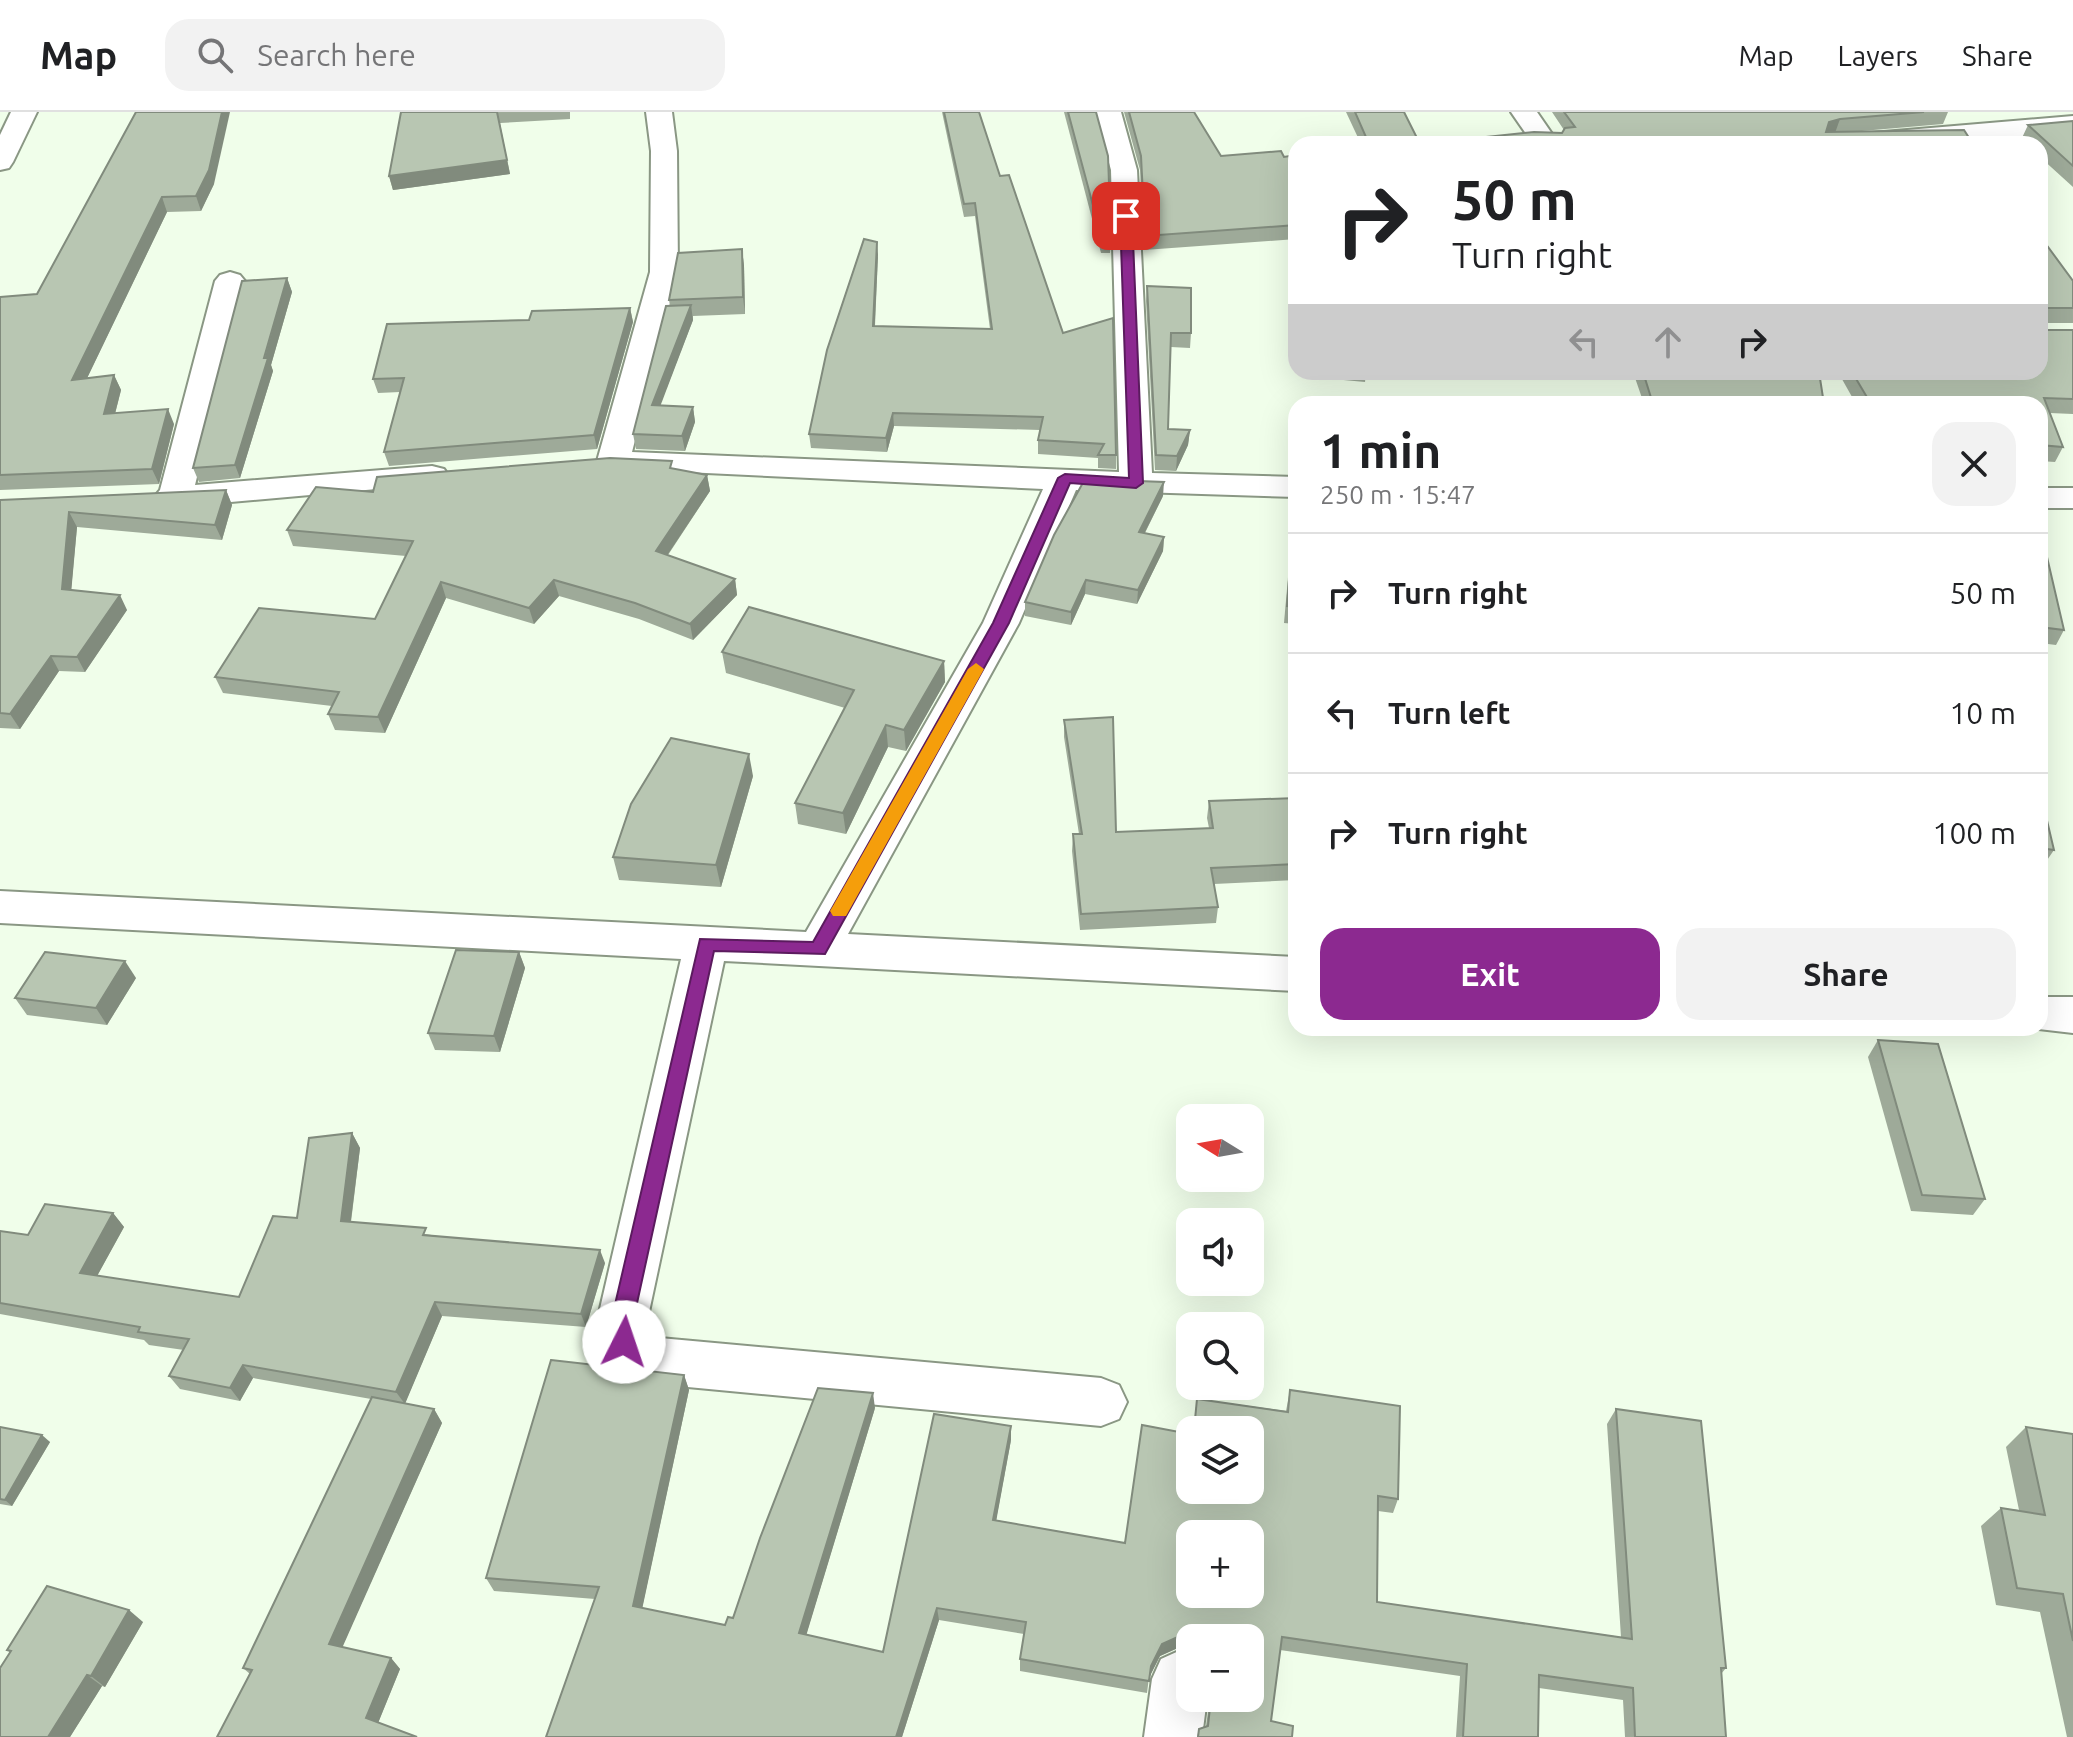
<!DOCTYPE html>
<html lang="en">
<head>
<meta charset="utf-8">
<style>
  :root { --surface:#fff; --page:#f2f2f2; --text:#202124; --muted:#757577; --line:#e0e0e0; --accent:#8c2990 }
  body { margin:0; font-family:Ubuntu,sans-serif; background:var(--page); color:var(--text); height:100vh; display:flex; flex-direction:column; font-size:30px; white-space:nowrap }
  * { box-sizing:border-box; margin:0 }
  p { font-size:26px; color:var(--muted) }
  .icon { flex:none; width:44px; height:44px; fill:none; stroke:currentColor; stroke-width:2; stroke-linecap:round; stroke-linejoin:round }
  .map { position:relative; flex:1; overflow:hidden }
  .sheet { position:absolute; left:1288px; top:284px; width:760px; height:640px; display:flex; flex-direction:column; background:var(--surface); border-radius:24px; box-shadow:0 8px 32px #0002 }
  .sheet>* { flex:none }
  .top-card { position:absolute; left:1288px; top:24px; width:760px; height:244px; border-radius:24px; box-shadow:0 8px 32px #0002; background:#fff; color:var(--text); overflow:hidden }
  .needle { width:52px; rotate:281deg }
  .controls { position:absolute; left:1176px; top:992px; display:grid; gap:16px }
  .controls a { display:grid; place-items:center; width:88px; height:88px; border-radius:16px; background:var(--surface); box-shadow:0 8px 32px #0002; font-size:40px }
  .pin { position:absolute; display:grid; place-items:center; width:68px; height:68px; color:#fff; margin:-34px; border-radius:16px; box-shadow:0 4px 12px #0006 }
  .me { position:absolute; width:88px; margin:-44px; rotate:4deg; stroke-linejoin:round; filter:drop-shadow(0 0 6px #0008) }
  .turn { display:flex; align-items:center; gap:28px; height:168px; padding:0 32px; font-size:36px }
  .turn .icon { width:104px; height:104px; stroke-width:2.5 }
  .turn b { display:block; font-size:56px; line-height:68px }
  .lanes { display:flex; align-items:center; height:76px; padding:0 32px; background:#0003; justify-content:center; gap:40px; direction:ltr }
  .lanes .off { opacity:.35 }
  .round { display:grid; place-items:center; flex:none; width:84px; height:84px; border-radius:24px; background:var(--page) }
  .overview { display:flex; align-items:center; justify-content:space-between; height:136px; padding:0 32px }
  h1 { font-size:48px; font-weight:700; line-height:60px }
  .primary-button { display:flex; gap:16px; margin-top:auto; padding:16px 32px }
  .primary-button a { flex:1; height:92px; border-radius:24px; background:var(--accent); color:#fff; font-size:32px; font-weight:700; line-height:92px; text-align:center }
  .primary-button a+a { background:var(--page); color:var(--text) }
  ul { padding:0; list-style:none }
  li { display:flex; align-items:center; gap:24px; height:120px; padding:0 32px; border-top:2px solid var(--line) }
  li div { flex:1 }
  li b { display:block; font-size:30px }
  li em { font-style:normal }
  header { display:flex; align-items:center; gap:48px; box-sizing:border-box; height:112px; padding:0 40px; background:var(--surface); border-bottom:2px solid var(--line) }
  header strong { font-size:38px }
  nav { display:flex; gap:44px; margin-inline-start:auto; font-size:28px }
  .search { width:560px; height:72px; background:var(--page); display:flex; align-items:center; gap:20px; box-sizing:border-box; padding:0 28px; border-radius:24px; color:var(--muted); font-size:30px }
  .map>svg:first-child { display:block }
  .lines { fill:none; stroke-linecap:round; stroke-linejoin:round }
  .street-casing { stroke:#8a9784; stroke-width:4 }
  .street { fill:#fff; fill-rule:evenodd }
  .wall { fill:#9eaa99 }
  .shaded-wall { fill:#818b7d }
  .building { fill:#b8c6b2; stroke:#818b7d; stroke-width:2; fill-rule:evenodd }
  .route { fill:#8c2990; stroke:#5b1b5e; stroke-width:2 }
  .slow { fill:#f59e0b }
</style>
</head>
<body>
<header>
<strong>Map</strong>
<div class="search"><svg class="icon" aria-label="search" viewBox="0 0 24 24"><circle cx="10" cy="10" r="6"/><path d="M15 15l6 6"/></svg>Search here</div>
<nav><a>Map</a><a>Layers</a><a>Share</a></nav>
</header>
<div class="map">
<svg width="2073" height="1625" viewBox="0 0 2073 1625">
  <rect width="100%" height="100%" fill="#f0feea"/>
  <g class="lines">
    <g class="street-casing">
      <g id="street">
        <path d="M11,0H37L13,50L9,56L0,58V23Z"/>
        <path d="M646,0H672L677,39L678,160L632,340L1119,360L1111,58L1095,0H1121L1137,58L1152,361L1296,365V385L1076,378L1019,511L848,822L1296,845V879L724,849L646,1214L649,1225L1101,1266L1119,1273L1127,1290L1119,1307L1101,1314L635,1270L617,1264L599,1230L596,1214L681,847L0,811V779L806,820L983,511L1043,377L601,356L597,349L650,160L651,39Z"/>
        <path d="M1511,0H1537L1559,32H1533Z"/>
        <path d="M2073,4V20L1929,32H1823L1827,26L1836,24Z"/>
        <path d="M230,160L240,163L245,169L195,373L432,354L444,357L449,364L444,371L175,395L159,392L154,385L160,378L215,169L220,163Z"/>
        <rect x="2040" y="376" width="33" height="20"/>
        <path d="M2040,885H2073V921L2029,916H2040Z"/>
        <path d="M1181,1538L1190,1542V1586H1207L1202,1625H1144L1152,1567L1161,1547Z"/>
      </g>
    </g>
    <use href="#street" class="street"/>
  </g>
  <g class="wall">
    <path d="M136,0L214,72L201,99L167,100L87,266L114,263L121,278L115,302L174,312L159,372L0,378V185L37,182Z"/>
    <path d="M401,0H570V7L500,11L510,62L393,78L389,64Z"/>
    <path d="M942,0H979L1000,64L1063,221L1116,343V357L1098,356V346L1038,342V328L1040,318L894,314L887,340L811,336L809,322L878,143L875,214L990,217L975,104L964,105Z"/>
    <path d="M1064,0H1096L1111,126L1110,141H1101Z"/>
    <path d="M1124,0H1194L1221,44L1284,45L1296,43V127L1144,138L1140,58Z"/>
    <path d="M1346,0H1404L1420,32L1562,21L1564,18L1552,0H1948L1943,12L1850,20L1973,32H1361Z"/>
    <path d="M2073,9V75L2040,45V32H2026L2021,28L2028,13Z"/>
    <path d="M2040,124L2073,169V211H2045V218H2073V302L2050,301L2063,335L2055,350L2040,349V292H1856L1838,260H2040Z"/>
    <path d="M742,137L744,154L745,202L693,204V208L660,293L693,295L695,310L685,339L636,337L633,322L670,194L669,188Z"/>
    <path d="M287,166L292,180L271,253L273,259L240,366L199,370L193,356Z"/>
    <path d="M1147,174L1191,221L1190,236L1171,235L1168,317L1190,318L1188,333L1176,359L1155,358L1146,189Z"/>
    <path d="M630,196L633,210L597,337L389,354L384,340L400,280L378,281L373,267L529,208Z"/>
    <path d="M1322,260H1366L1365,270L1322,266Z"/>
    <path d="M1633,260H1819L1824,292H1644Z"/>
    <path d="M674,357L707,363L710,379L668,443L735,467L737,483L693,528L639,507L559,484L534,512L446,486L385,621L335,618L328,602L332,594L223,581L215,565L375,507L406,444L293,434L287,418L373,380Z"/>
    <path d="M1296,375V512L1284,511Z"/>
    <path d="M226,378L232,393L222,428L77,415L71,478L127,498L85,560L59,559L20,617L0,616V388Z"/>
    <path d="M1163,384L1145,421L1164,425L1163,439L1137,492L1085,482L1071,513L1025,504V490Z"/>
    <path d="M2040,415L2064,518L2056,533L2040,531Z"/>
    <path d="M722,540L944,549L945,570L906,639L888,635L846,722L798,712L795,691L845,596L726,561Z"/>
    <path d="M1064,608L1116,720L1209,716L1207,706L1209,689L1296,686V768L1214,772L1218,795L1216,811L1080,818L1072,739L1073,722H1079L1064,625Z"/>
    <path d="M753,664L721,775L619,768L613,745Z"/>
    <path d="M2040,679L2054,738L2043,754L2040,753Z"/>
    <path d="M519,840L525,856L500,940L435,938L428,921Z"/>
    <path d="M136,866L107,913L27,903L15,886Z"/>
    <path d="M1878,928L1985,1087L1973,1103L1911,1099L1868,945Z"/>
    <path d="M352,1021L360,1036L351,1110L605,1151L586,1215L442,1204L405,1291L434,1297L442,1311L342,1535L391,1546L400,1557L378,1611L250,1562L243,1556L371,1287L253,1266L240,1289L180,1277L169,1264L184,1238L149,1233L144,1228L0,1202V1119L28,1123L113,1101L124,1115L97,1164L239,1185L297,1106Z"/>
    <path d="M684,1263L689,1278L642,1496L725,1513L733,1506L875,1296L806,1523L883,1540L1011,1328L996,1408L1125,1431L1190,1378L1250,1318H1193L1197,1287L1286,1299L1290,1278L1398,1387L1393,1401L1378,1399L1377,1490L1621,1525L1607,1312L1616,1297L1726,1556L1721,1562L1726,1625H1625L1623,1588L1539,1576L1538,1625H1456L1460,1564L1280,1538L1271,1609L1292,1625H1197L1199,1617L1206,1614L1210,1586H1250V1526H1190V1539L1180,1535L1160,1544L1149,1565L1147,1581L1020,1559V1547L1024,1522L939,1508L902,1625H546L595,1487L494,1479L486,1466Z"/>
    <path d="M0,1315L50,1330L12,1394L0,1392Z"/>
    <path d="M2026,1315L2073,1322V1625H2067L2040,1500L1996,1493L1981,1414L2001,1396L2019,1398L2006,1335Z"/>
    <path d="M143,1510L105,1575L102,1574L70,1625H0L10,1540L7,1538Z"/>
  </g>
  <g class="shaded-wall">
    <path d="M222,0H230L214,72L201,99L196,84Z"/>
    <path d="M497,0L510,62L393,78L389,64Z"/>
    <path d="M1840,7L1835,21L1824,24L1829,10Z"/>
    <path d="M162,85L167,100L79,283L72,268Z"/>
    <path d="M877,130L878,143L874,228L873,214Z"/>
    <path d="M742,137L744,154L745,202L743,185Z"/>
    <path d="M287,166L292,180L271,253L273,259L240,366L235,353Z"/>
    <path d="M691,193L693,208L655,308L652,293Z"/>
    <path d="M630,196L633,210L597,337L594,323Z"/>
    <path d="M114,263L121,278L111,317L104,302Z"/>
    <path d="M693,295L695,310L685,339L682,324Z"/>
    <path d="M168,297L174,312L159,372L152,357Z"/>
    <path d="M893,301L894,314L887,340L886,326Z"/>
    <path d="M1190,318L1188,333L1176,359L1177,344Z"/>
    <path d="M707,363L710,379L660,454L656,439Z"/>
    <path d="M1164,370L1163,384L1138,434L1139,420Z"/>
    <path d="M226,378L232,393L222,428L215,413Z"/>
    <path d="M69,400L77,415L70,493L62,477Z"/>
    <path d="M1164,425L1163,439L1137,492L1138,478Z"/>
    <path d="M735,467L737,483L693,528L690,512Z"/>
    <path d="M554,468L559,484L534,512L529,496Z"/>
    <path d="M1086,468L1085,482L1071,513V500Z"/>
    <path d="M441,470L446,486L385,621L378,605Z"/>
    <path d="M120,483L127,498L85,560L77,545Z"/>
    <path d="M51,544L59,559L20,617L10,602Z"/>
    <path d="M944,549L945,570L906,639L904,618Z"/>
    <path d="M886,613L888,635L846,722L843,701Z"/>
    <path d="M749,642L753,664L721,775L716,753Z"/>
    <path d="M519,840L525,856L500,940L494,924Z"/>
    <path d="M125,849L136,866L107,913L96,896Z"/>
    <path d="M352,1021L360,1036L349,1123L341,1109Z"/>
    <path d="M113,1101L124,1115L91,1175L80,1161Z"/>
    <path d="M600,1138L605,1151L586,1215L581,1202Z"/>
    <path d="M435,1190L442,1204L405,1292L396,1280Z"/>
    <path d="M243,1253L253,1266L240,1289L230,1276Z"/>
    <path d="M684,1263L689,1278L640,1507L633,1494Z"/>
    <path d="M873,1281L875,1296L803,1534L799,1521Z"/>
    <path d="M434,1297L442,1311L339,1543L329,1532Z"/>
    <path d="M1011,1314V1328L994,1421L993,1408Z"/>
    <path d="M42,1323L50,1330L12,1394L5,1388Z"/>
    <path d="M937,1496L939,1508L902,1625H896Z"/>
    <path d="M129,1498L143,1510L105,1575L91,1564Z"/>
    <path d="M1182,1523L1180,1535L1160,1544L1149,1566L1151,1554L1162,1532Z"/>
    <path d="M391,1546L400,1557L376,1616L366,1606Z"/>
    <path d="M87,1563L102,1574L70,1625H48Z"/>
  </g>
  <g class="building">
    <path d="M136,0H222L209,58L196,84L162,85L72,268L114,263L104,302L168,297L152,357L0,363V185L37,182Z"/>
    <path d="M401,0H497L507,48L389,64Z"/>
    <path d="M944,0H979L1000,64L1009,63L1063,221L1113,206L1116,343H1098L1104,332L1038,328L1043,305L893,301L886,326L809,322L827,238L864,127L877,130L873,214L992,217L975,91L964,92Z"/>
    <path d="M1068,0H1096L1108,44L1111,126L1102,127Z"/>
    <path d="M1129,0H1194L1221,44L1281,39L1284,45L1296,43V113L1145,124L1141,44Z"/>
    <path d="M1355,0H1404L1420,32L1534,20L1562,21L1565,16L1575,15L1564,0H1924L1840,7L1829,10L1826,20L1964,18L1973,32H1369Z"/>
    <path d="M2073,9V54L2028,13Z"/>
    <path d="M2040,124L2073,169V196H2045V218H2073V287L2044,286L2063,335L2040,333V292H1871L1852,260H2040Z"/>
    <path d="M742,137L743,185L669,188L678,141Z"/>
    <path d="M287,166L264,246H268L235,353L193,356L242,169Z"/>
    <path d="M1147,174L1191,176V221H1171L1168,317L1190,318L1177,344L1156,343Z"/>
    <path d="M691,193L652,293L693,295L682,324L633,322L666,194Z"/>
    <path d="M630,196L594,323L384,340L404,266L373,267L387,212L529,208L532,199Z"/>
    <path d="M1643,260H1819L1824,292H1653Z"/>
    <path d="M610,346L672,349L670,356L707,363L656,439L735,467L690,512L635,491L554,468L529,496L441,470L378,605L328,602L339,580L215,565L259,496L375,507L413,429L287,418L316,375L373,380L377,365Z"/>
    <path d="M1085,367L1164,370L1139,420L1164,425L1138,478L1086,468L1071,500L1025,490L1054,423Z"/>
    <path d="M1296,377V495L1287,494Z"/>
    <path d="M226,378L215,413L69,400L62,477L120,483L77,545L51,544L10,602L0,601V388Z"/>
    <path d="M2040,415L2064,518L2040,515Z"/>
    <path d="M749,495L944,549L904,618L886,613L843,701L795,691L854,578L722,540Z"/>
    <path d="M1113,605L1116,720L1213,716L1209,689L1296,686V752L1211,756L1218,795L1081,802L1073,722H1082L1064,608Z"/>
    <path d="M671,626L749,642L716,753L613,745L631,692Z"/>
    <path d="M2040,679L2054,738L2040,736Z"/>
    <path d="M2040,806L2044,823L2040,822Z"/>
    <path d="M456,838L519,840L494,924L428,921Z"/>
    <path d="M45,840L125,849L96,896L15,886Z"/>
    <path d="M1878,928L1938,932L1985,1087L1922,1083Z"/>
    <path d="M352,1021L341,1109L426,1116L423,1123L600,1138L581,1202L435,1190L396,1280L243,1253L230,1276L169,1264L189,1227L138,1220L140,1215L0,1191V1119L28,1123L45,1092L113,1101L80,1161L239,1185L273,1104L297,1106L309,1026Z"/>
    <path d="M551,1248L684,1263L633,1494L725,1513L728,1505L733,1506L760,1426L818,1276L873,1281L799,1521L883,1540L934,1302L1011,1314L993,1408L1125,1431L1142,1313L1190,1322V1378H1250V1318H1194L1197,1287L1288,1300L1290,1278L1400,1294L1398,1387L1378,1384L1377,1490L1632,1527L1616,1297L1701,1309L1726,1556H1721L1726,1625H1635L1633,1576L1539,1563L1538,1625H1463L1467,1552L1282,1525L1271,1609L1293,1614L1292,1625H1198L1199,1617L1208,1614L1211,1586H1250V1526H1191L1182,1523L1162,1532L1151,1554L1149,1569L1020,1547L1026,1510L937,1496L896,1625H546L599,1475L486,1466ZM1190,1422H1250V1482H1190Z"/>
    <path d="M372,1285L434,1297L329,1532L391,1546L366,1606L417,1625H217L252,1558L243,1556Z"/>
    <path d="M0,1315L42,1323L5,1388L0,1387Z"/>
    <path d="M2026,1315L2073,1322V1529L2063,1482L2017,1476L2001,1396L2045,1403Z"/>
    <path d="M47,1474L129,1498L91,1564L87,1563L48,1625H0V1556L11,1539L7,1538Z"/>
  </g>
  <path class="route" d="M1126,100L1132,104L1143,371L1136,376L1070,371L1009,511L825,842L714,839L632,1214L635,1230L632,1237L624,1240L616,1237L610,1214L700,827L813,830L993,511L1058,366L1065,362L1129,366L1120,104Z"/>
  <path class="slow" d="M976,551L984,557L846,804H833L830,799L833,794L968,557Z"/>
</svg>
<div class="controls">
<a><svg class="needle" viewBox="-14 -14 28 28"><path d="M0-13l5 13h-10z" fill="#e53935"/><path d="M0 13l5-13h-10z" fill="#757577"/></svg></a>
<a><svg class="icon" aria-label="sound" viewBox="0 0 24 24"><path d="M4 9h4l5-4v14l-5-4H4zM17 9q2 3 0 6"/></svg></a>
<a><svg class="icon" aria-label="search" viewBox="0 0 24 24"><circle cx="10" cy="10" r="6"/><path d="M15 15l6 6"/></svg></a>
<a><svg class="icon" aria-label="layers" viewBox="0 0 24 24"><path d="M12 4l9 5-9 5-9-5zM3 14l9 5 9-5"/></svg></a>
<a>+</a>
<a>−</a>
</div>
<div class="pin" style="left:1126px;top:104px;background:#d93025"><svg class="icon" aria-label="arrive" viewBox="0 0 24 24"><path d="M6 21V4h12l-3 4 3 4H6"/></svg></div>
<svg class="me" style="left:624px;top:1230px" viewBox="-20 -20 40 40"><circle r="19" fill="#fff"/><path d="M0-13L10 11 0 6-10 11z" fill="#8c2990"/></svg>
<div class="top-card">
<div class="turn"><svg class="icon" aria-label="right" viewBox="0 0 24 24"><path d="M7 20v-9h11M14 6l5 5-5 5"/></svg><div><b>50 m</b>Turn right</div></div>
<div class="lanes"><svg class="icon off" aria-label="left" viewBox="0 0 24 24"><path d="M17 20v-9H6M10 6l-5 5 5 5"/></svg><svg class="icon off" aria-label="ahead" viewBox="0 0 24 24"><path d="M12 20V5M6 11l6-6 6 6"/></svg><svg class="icon" aria-label="right" viewBox="0 0 24 24"><path d="M7 20v-9h11M14 6l5 5-5 5"/></svg></div>
</div>
<section class="sheet">
<div class="overview"><div><h1>1 min</h1><p>250 m · 15:47</p></div><a class="round"><svg class="icon" aria-label="close" viewBox="0 0 24 24"><path d="M6 6l12 12M18 6L6 18"/></svg></a></div>
<ul>
<li><svg class="icon" aria-label="right" viewBox="0 0 24 24"><path d="M7 20v-9h11M14 6l5 5-5 5"/></svg><div><b>Turn right</b></div><em>50 m</em></li>
<li><svg class="icon" aria-label="left" viewBox="0 0 24 24"><path d="M17 20v-9H6M10 6l-5 5 5 5"/></svg><div><b>Turn left</b></div><em>10 m</em></li>
<li><svg class="icon" aria-label="right" viewBox="0 0 24 24"><path d="M7 20v-9h11M14 6l5 5-5 5"/></svg><div><b>Turn right</b></div><em>100 m</em></li>
</ul>
<div class="primary-button"><a>Exit</a><a>Share</a></div>
</section>
</div>
</body>
</html>
